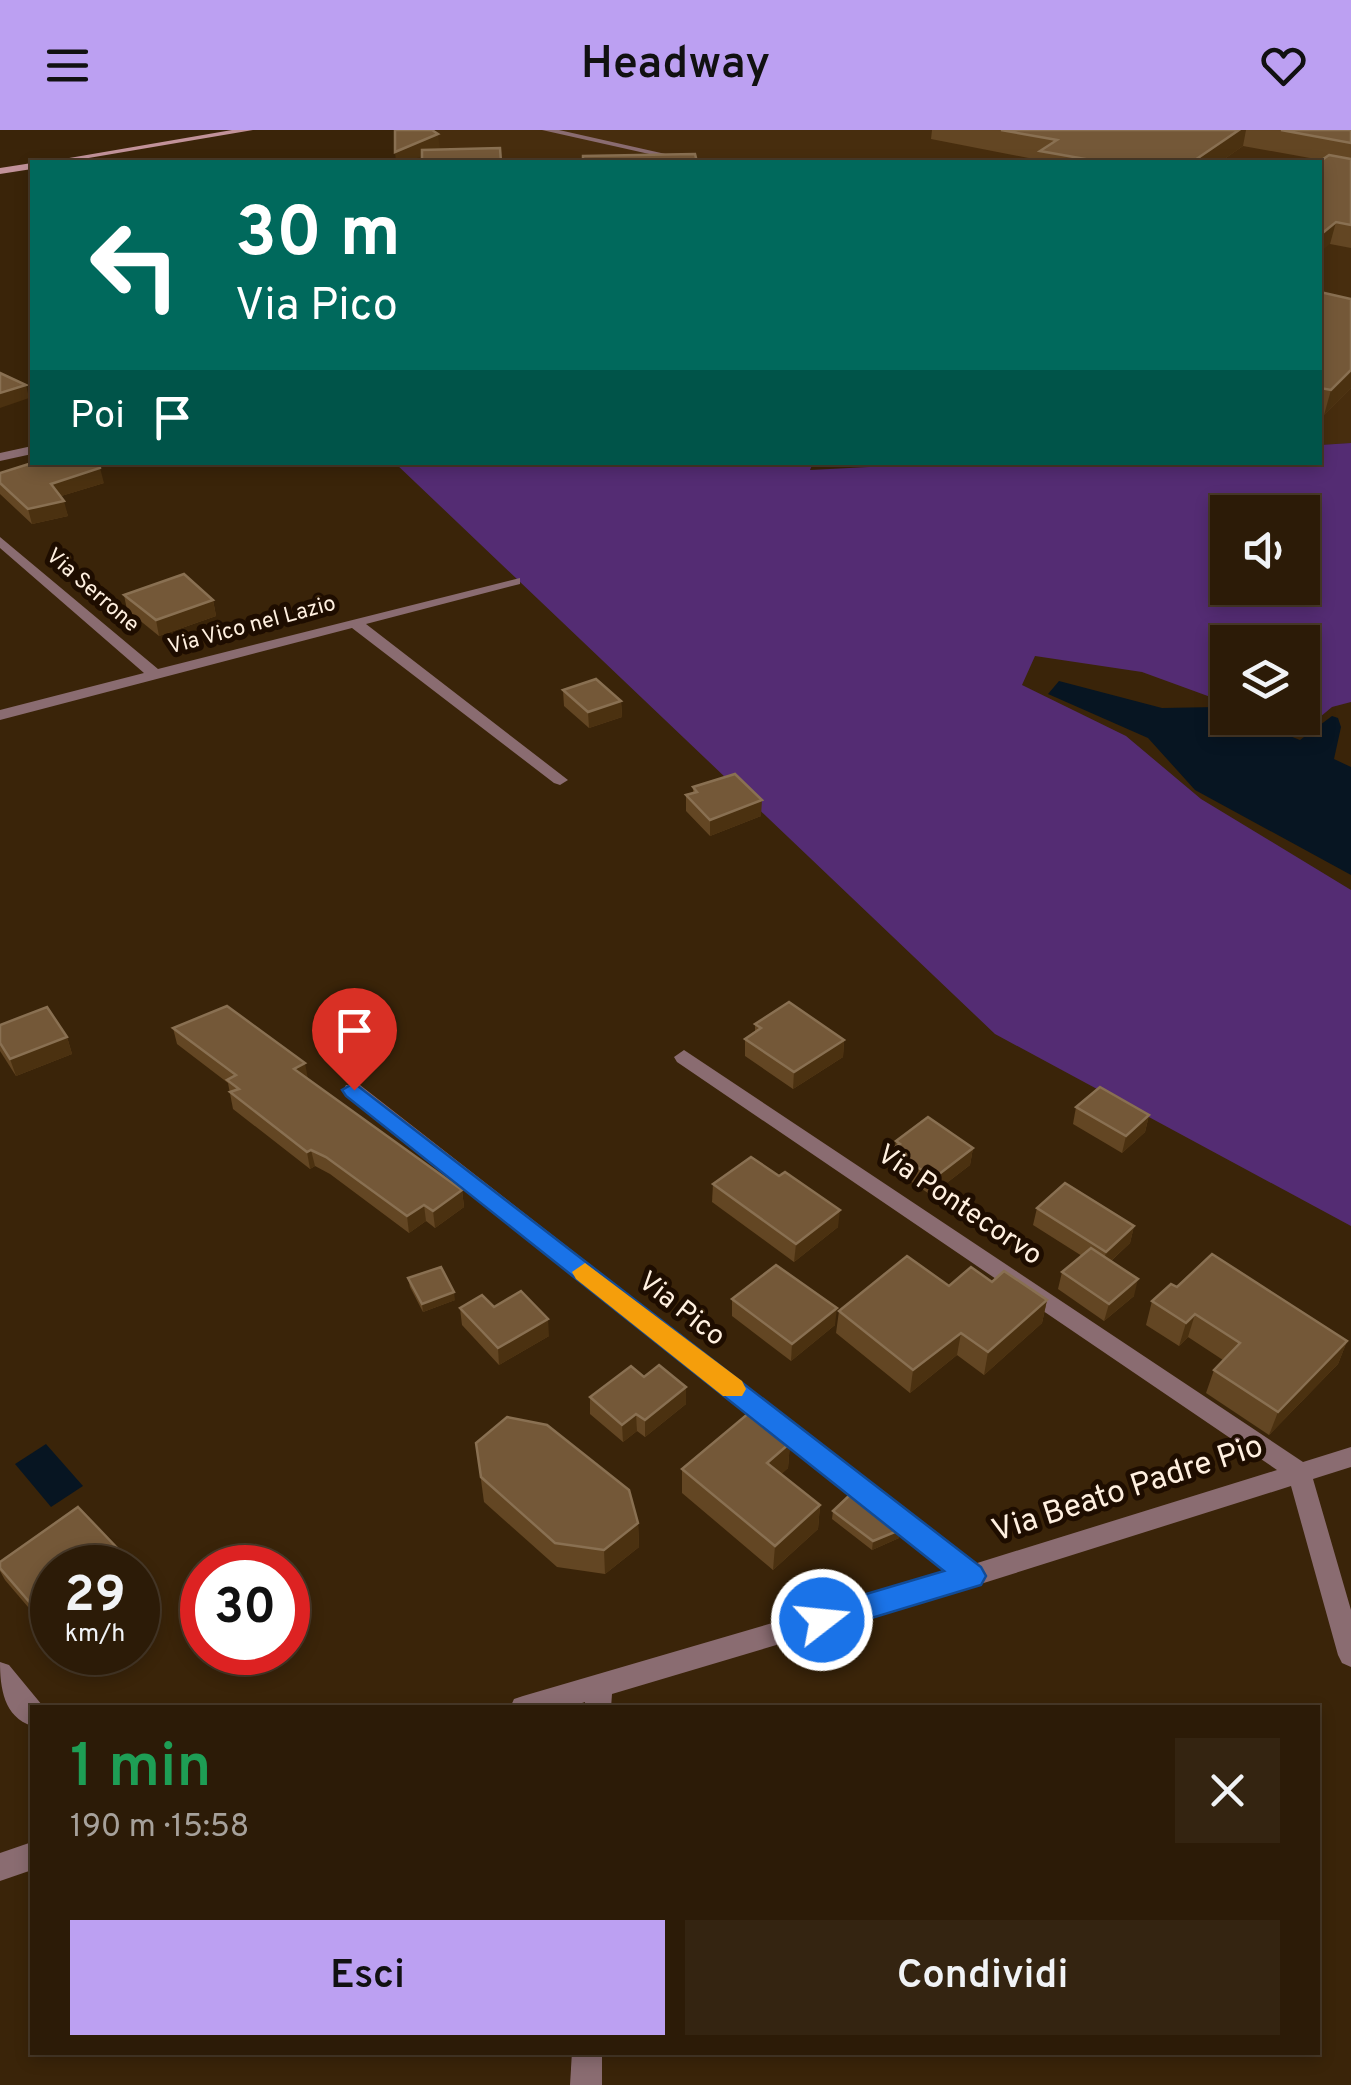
<!DOCTYPE html>
<html lang="it">
<head>
<meta charset="utf-8">
<style>
  :root { --surface:#2c1b07; --page:#342411; --text:#f1f3f6; --muted:#a6a19b; --line:#483928; --accent:#bca0f2 }
  body { margin:0; font-family:Overpass,sans-serif; background:var(--page); color:var(--text); height:100vh; display:flex; flex-direction:column; font-size:38px; white-space:nowrap }
  * { box-sizing:border-box; margin:0 }
  p { font-size:32px; color:var(--muted) }
  .icon { flex:none; width:55px; height:55px; fill:none; stroke:currentColor; stroke-width:2; stroke-linecap:round; stroke-linejoin:round }
  .map { position:relative; flex:1; overflow:hidden }
  .details { position:absolute; left:30px; top:1575px; width:1290px; height:350px; display:flex; flex-direction:column; background:var(--surface); border-radius:0px; box-shadow:0 5px 15px #0003,0 0 0 2px var(--line) }
  .details>* { flex:none }
  .guide { position:absolute; left:30px; top:30px; width:1292px; height:305px; border-radius:0px; box-shadow:0 5px 15px #0003,0 0 0 2px var(--line); background:#00695c; color:#fff; overflow:hidden }
  .fabs { position:absolute; left:1210px; top:365px; display:grid; gap:20px }
  .fabs a { display:grid; place-items:center; width:110px; height:110px; border-radius:0px; background:var(--surface); box-shadow:0 5px 15px #0003,0 0 0 2px var(--line); font-size:50px }
  .speed { position:absolute; left:30px; top:1415px; display:flex; gap:20px; font-size:50px; font-weight:700; text-align:center }
  .speed>* { display:grid; place-content:center; width:130px; height:130px; border-radius:50%; background:var(--surface); box-shadow:0 5px 15px #0003,0 0 0 2px var(--line); line-height:1 }
  .speed small { font-size:25px; font-weight:400 }
  .speed .limit { border:15px solid #d22; background:#fff; color:#111 }
  .pin { position:absolute; display:grid; place-items:center; width:85px; height:85px; color:#fff; margin:-102px -42px; border-radius:50% 50% 50% 0; rotate:-45deg; box-shadow:0 0 10px #0007 }
  .pin .icon { rotate:45deg }
  .me { position:absolute; width:110px; margin:-55px; rotate:74deg; stroke-linejoin:round; filter:drop-shadow(0 0 8px #0008) }
  .turn { display:flex; align-items:center; gap:35px; height:210px; padding:0 40px; font-size:45px }
  .turn .icon { width:130px; height:130px; stroke-width:2.5 }
  .turn b { display:block; font-size:70px; line-height:85px }
  .then { display:flex; align-items:center; height:95px; padding:0 40px; background:#0003; gap:20px; font-size:38px }
  .round { display:grid; place-items:center; flex:none; width:105px; height:105px; border-radius:0px; background:var(--page) }
  .head { display:flex; align-items:center; justify-content:space-between; height:170px; padding:0 40px }
  h1 { font-size:60px; font-weight:600; line-height:75px; color:#1e9e55 }
  .primary-button { display:flex; gap:20px; margin-top:auto; padding:20px 40px }
  .primary-button a { flex:1; height:115px; border-radius:0px; background:var(--accent); color:#111; font-size:40px; font-weight:600; line-height:115px; text-align:center }
  .primary-button a+a { background:var(--page); color:var(--text) }
  header { display:flex; justify-content:space-between; align-items:center; height:130px; padding:0 40px; background:var(--accent); color:#111; font-size:45px; font-weight:600 }
  .map>svg:first-child { display:block }
  .built { fill:#472d0e }
  .green { fill:#542c73; fill-rule:evenodd }
  .water { fill:#071522 }
  .lines { fill:none; stroke-linecap:round; stroke-linejoin:round }
  .street { fill:#8a6c71; fill-rule:evenodd }
  .secondary { fill:#c2929a; fill-rule:evenodd }
  .wall { fill:#634623 }
  .shaded-wall { fill:#4b3110 }
  .building { fill:#745838; stroke:#897052; stroke-width:2.5 }
  .route { fill:#1a73e8; stroke:#114b97; stroke-width:2.5 }
  .slow { fill:#f59e0b }
  .labels { text-anchor:middle; dominant-baseline:central; stroke-width:10; stroke-linejoin:round; paint-order:stroke }
  .far-street-label { font-size:22px; fill:#fff0e0; stroke:#1e0d00 }
  .street-label { font-size:28px; fill:#fff0e0; stroke:#1e0d00 }
  .near-street-label { font-size:32px; fill:#fff0e0; stroke:#1e0d00 }
</style>
</head>
<body>
<header><svg class="icon" aria-label="menu" viewBox="0 0 24 24"><path d="M4 6h16M4 12h16M4 18h16"/></svg>Headway<svg class="icon" aria-label="heart" viewBox="0 0 24 24"><path d="M12 20l-8-8c-3-5 5-10 8-4 3-6 11-1 8 4z"/></svg></header>
<div class="map">
<svg width="1351" height="1955" viewBox="0 0 1351 1955">
  <rect width="100%" height="100%" fill="#3a2409"/>
  <path class="built" d="M437,0H1351V313L1320,315V32H414L421,6Z"/>
  <path class="green" d="M1351,313V572L1332,577L1302,602L1265,588H1302V512H1228L1227,573L1142,542L1035,526L1022,555L1126,606L1201,669L1351,760V1096L995,904L395,333H813L810,340L967,332H1320V315ZM1228,382H1302V458H1228Z"/>
  <g class="water">
    <path d="M1059,551L1162,578L1217,577L1227,581L1228,588H1244L1300,610L1332,586L1338,588L1341,597L1334,629L1351,637V745L1195,660L1148,608L1048,564Z"/>
    <path d="M46,1314L83,1356L51,1377L15,1334Z"/>
  </g>
  <g class="lines">
    <g class="street">
      <path d="M542,0H559L701,32H685Z"/>
      <path d="M32,316V324L0,331V323Z"/>
      <path d="M0,407L158,539L520,448V454L366,494L568,650L560,655L554,653L352,498L0,590V580L144,543L0,418Z"/>
      <path d="M684,920L1303,1332L1351,1317V1337L1313,1349L1351,1480V1537L1342,1533L1338,1525L1291,1356L971,1457L612,1564L611,1578H585V1572L567,1578H510L514,1569L523,1566L947,1442L346,965L343,960L346,955H360L974,1434L1277,1340L677,932L674,927Z"/>
      <path d="M0,1532L9,1535L42,1575L43,1578H32V1596C4,1587 0,1558 0,1532Z"/>
      <path d="M32,1712V1740L0,1751V1723Z"/>
      <path d="M572,1922H602V1955H570Z"/>
    </g>
    <g class="secondary">
      <path d="M232,0H253L65,32H46Z"/>
      <path d="M32,33V39L0,44V38Z"/>
    </g>
  </g>
  <g class="wall">
    <path d="M932,0H1351V118L1330,114L1321,30L1243,16L1220,32H1039V30L931,9Z"/>
    <path d="M1320,162L1351,169V258L1324,285L1320,284Z"/>
    <path d="M0,343L104,353L61,366L68,386L32,394L0,364Z"/>
    <path d="M124,465L213,470L216,486L159,506L127,480Z"/>
    <path d="M563,560L621,571L622,587L589,598L564,576Z"/>
    <path d="M693,657L761,686L710,706L686,681V665L693,663Z"/>
    <path d="M755,894L844,910L843,927L793,959L745,926V909L755,903Z"/>
    <path d="M0,895L67,907L72,924L16,946L0,921Z"/>
    <path d="M173,898L308,949L462,1060L464,1077L435,1098L426,1091L409,1103L330,1044L315,1036L310,1039L233,979L228,953L177,914Z"/>
    <path d="M1076,977L1149,985L1145,1002L1122,1023L1073,994Z"/>
    <path d="M896,1011L973,1018L970,1035L931,1065L889,1037L891,1020L895,1017Z"/>
    <path d="M713,1054L838,1097L794,1132L712,1072Z"/>
    <path d="M1037,1078L1134,1096L1130,1113L1111,1131L1134,1166L1104,1191L1058,1159L1062,1142L1082,1126L1033,1095Z"/>
    <path d="M408,1148L455,1170L423,1182L410,1157Z"/>
    <path d="M992,1152L1047,1170L1042,1193L984,1245L957,1225L910,1263L836,1203L839,1181L949,1156Z"/>
    <path d="M1177,1157L1347,1211L1338,1234L1269,1305L1206,1263L1214,1240L1223,1230L1188,1207L1179,1216L1146,1195L1152,1171Z"/>
    <path d="M732,1169L835,1195L791,1231L732,1186Z"/>
    <path d="M494,1177L549,1206L499,1235L462,1195L460,1178Z"/>
    <path d="M686,1257V1274L645,1307L637,1301L623,1312L590,1284V1267Z"/>
    <path d="M476,1313L638,1393L639,1417L605,1444L557,1437L484,1372Z"/>
    <path d="M790,1313L788,1338L781,1344L820,1375L818,1399L773,1440L682,1363V1339Z"/>
    <path d="M833,1381L899,1408L872,1420L832,1389Z"/>
    <path d="M0,1432L52,1438V1493L46,1498L5,1450L0,1441Z"/>
  </g>
  <g class="shaded-wall">
    <path d="M1239,0H1246L1243,16L1220,32H1192Z"/>
    <path d="M438,4L440,19L407,32H396L395,22Z"/>
    <path d="M1336,92L1330,114L1320,122V105Z"/>
    <path d="M1351,240V258L1324,285L1331,260Z"/>
    <path d="M26,255L29,268L0,278V263Z"/>
    <path d="M100,338L104,353L55,368L51,354Z"/>
    <path d="M64,371L68,386L32,394L28,379Z"/>
    <path d="M213,470L216,486L159,506L156,490Z"/>
    <path d="M621,571L622,587L589,598L588,582Z"/>
    <path d="M762,670L761,686L710,706V690Z"/>
    <path d="M67,907L72,924L16,946L10,929Z"/>
    <path d="M844,910L843,927L793,959L794,942Z"/>
    <path d="M305,933L308,949L294,939Z"/>
    <path d="M1149,985L1145,1002L1122,1023L1126,1006Z"/>
    <path d="M973,1018L970,1035L931,1065L934,1048Z"/>
    <path d="M311,1020L315,1036L310,1039L307,1022Z"/>
    <path d="M462,1060L464,1077L435,1098L433,1081Z"/>
    <path d="M424,1075L426,1091L409,1103L407,1086Z"/>
    <path d="M840,1080L838,1097L794,1132L796,1114Z"/>
    <path d="M1134,1096L1130,1113L1102,1139L1106,1122Z"/>
    <path d="M1138,1149L1134,1166L1104,1191L1109,1174Z"/>
    <path d="M454,1162L455,1170L423,1182L422,1174Z"/>
    <path d="M1047,1170L1042,1193L984,1245L988,1222Z"/>
    <path d="M837,1178L835,1195L791,1231L792,1214Z"/>
    <path d="M1195,1184L1188,1207L1179,1216L1186,1193Z"/>
    <path d="M548,1189L549,1206L499,1235L498,1218Z"/>
    <path d="M961,1203L957,1225L910,1263L913,1240Z"/>
    <path d="M1347,1211L1338,1234L1269,1305L1278,1282Z"/>
    <path d="M686,1257V1274L645,1307V1290Z"/>
    <path d="M636,1284L637,1301L623,1312L622,1295Z"/>
    <path d="M790,1313L788,1338L766,1358L767,1333Z"/>
    <path d="M820,1375L818,1399L773,1440L775,1416Z"/>
    <path d="M638,1393L639,1417L605,1444L604,1420Z"/>
    <path d="M900,1400L899,1408L872,1420L873,1411Z"/>
    <path d="M121,1422L127,1438H99Z"/>
    <path d="M52,1471V1493L46,1498L38,1482Z"/>
  </g>
  <g class="building">
    <path d="M395,0H432L438,4L395,22Z"/>
    <path d="M1001,0H1239L1192,32H1102L1040,21L1057,10Z"/>
    <path d="M1281,0H1351V13Z"/>
    <path d="M500,18L501,32H422V20Z"/>
    <path d="M695,24L697,32H583V26Z"/>
    <path d="M1329,25L1351,29V95L1336,92L1320,105V32H1319Z"/>
    <path d="M1320,162L1351,169V240L1331,260L1320,258Z"/>
    <path d="M0,243L26,255L0,263Z"/>
    <path d="M35,332H99L100,338L51,354L64,371L28,379L0,353V343Z"/>
    <path d="M184,444L213,470L156,490L124,465Z"/>
    <path d="M596,549L621,571L588,582L563,560Z"/>
    <path d="M735,644L762,670L710,690L686,665L697,662L693,657Z"/>
    <path d="M789,872L844,910L794,942L745,909L761,898L755,894Z"/>
    <path d="M227,876L305,933L294,939L462,1060L433,1081L424,1075L407,1086L326,1027L311,1020L307,1022L230,962L239,959L227,950L236,945L173,898Z"/>
    <path d="M47,877L67,907L10,929L0,913V895Z"/>
    <path d="M1100,957L1149,985L1126,1006L1076,977Z"/>
    <path d="M928,987L973,1018L934,1048L891,1020L900,1014L896,1011Z"/>
    <path d="M751,1027L779,1046L785,1042L840,1080L796,1114L713,1054Z"/>
    <path d="M1065,1053L1134,1096L1106,1122L1037,1078Z"/>
    <path d="M1091,1118L1138,1149L1109,1174L1062,1142Z"/>
    <path d="M1212,1124L1347,1211L1278,1282L1214,1240L1240,1213L1195,1184L1186,1193L1152,1171L1171,1154L1177,1157Z"/>
    <path d="M907,1126L949,1156L971,1137L992,1152L1004,1141L1047,1170L988,1222L961,1203L913,1240L839,1181Z"/>
    <path d="M776,1135L837,1178L792,1214L732,1169Z"/>
    <path d="M441,1137L454,1162L422,1174L408,1148Z"/>
    <path d="M521,1161L548,1189L498,1218L460,1178L482,1165L494,1177Z"/>
    <path d="M659,1235L686,1257L645,1290L636,1284L622,1295L590,1267L631,1236L644,1247Z"/>
    <path d="M750,1282L790,1313L767,1333L820,1375L775,1416L682,1339Z"/>
    <path d="M507,1287L547,1295L629,1360L638,1393L604,1420L555,1413L481,1347L476,1313Z"/>
    <path d="M852,1363L900,1400L873,1411L833,1381Z"/>
    <path d="M78,1377L121,1422L99,1438H52V1471L38,1482L0,1438V1432Z"/>
  </g>
  <path class="route" d="M354,953L981,1437L986,1446L981,1455L822,1503L812,1499L808,1490L812,1480L944,1441L346,966L342,960Z"/>
  <path class="slow" d="M585,1133L742,1251L746,1259L742,1266H723L576,1149L572,1142Z"/>
  <g class="labels">
    <g class="far-street-label">
      <text transform="translate(92 461) rotate(41)">Via Serrone</text>
      <text transform="translate(252 496) rotate(-15)">Via Vico nel Lazio</text>
    </g>
    <g class="street-label">
      <text transform="translate(959 1076) rotate(34)">Via Pontecorvo</text>
      <text transform="translate(681 1180) rotate(38)">Via Pico</text>
    </g>
    <g class="near-street-label">
      <text transform="translate(1128 1360) rotate(-18)">Via Beato Padre Pio</text>
    </g>
  </g>
</svg>
<div class="fabs">
<a><svg class="icon" aria-label="sound" viewBox="0 0 24 24"><path d="M4 9h4l5-4v14l-5-4H4zM17 9q2 3 0 6"/></svg></a>
<a><svg class="icon" aria-label="layers" viewBox="0 0 24 24"><path d="M12 4l9 5-9 5-9-5zM3 14l9 5 9-5"/></svg></a>
</div>
<div class="speed"><div>29<small>km/h</small></div><div class="limit">30</div></div>
<div class="pin" style="left:354px;top:960px;background:#d93025"><svg class="icon" aria-label="arrive" viewBox="0 0 24 24"><path d="M6 21V4h12l-3 4 3 4H6"/></svg></div>
<svg class="me" style="left:822px;top:1490px" viewBox="-20 -20 40 40"><circle r="17" fill="#1a73e8" stroke="#fff" stroke-width="3"/><path d="M0-11L8 9 0 5-8 9z" fill="#fff"/></svg>
<div class="guide">
<div class="turn"><svg class="icon" aria-label="left" viewBox="0 0 24 24"><path d="M17 20v-9H6M10 6l-5 5 5 5"/></svg><div><b>30 m</b>Via Pico</div></div>
<div class="then">Poi<svg class="icon" aria-label="arrive" viewBox="0 0 24 24"><path d="M6 21V4h12l-3 4 3 4H6"/></svg></div>
</div>
<section class="details">
<div class="head"><div><h1>1 min</h1><p>190 m · 15:58</p></div><a class="round"><svg class="icon" aria-label="close" viewBox="0 0 24 24"><path d="M6 6l12 12M18 6L6 18"/></svg></a></div>
<div class="primary-button"><a>Esci</a><a>Condividi</a></div>
</section>
</div>
</body>
</html>
